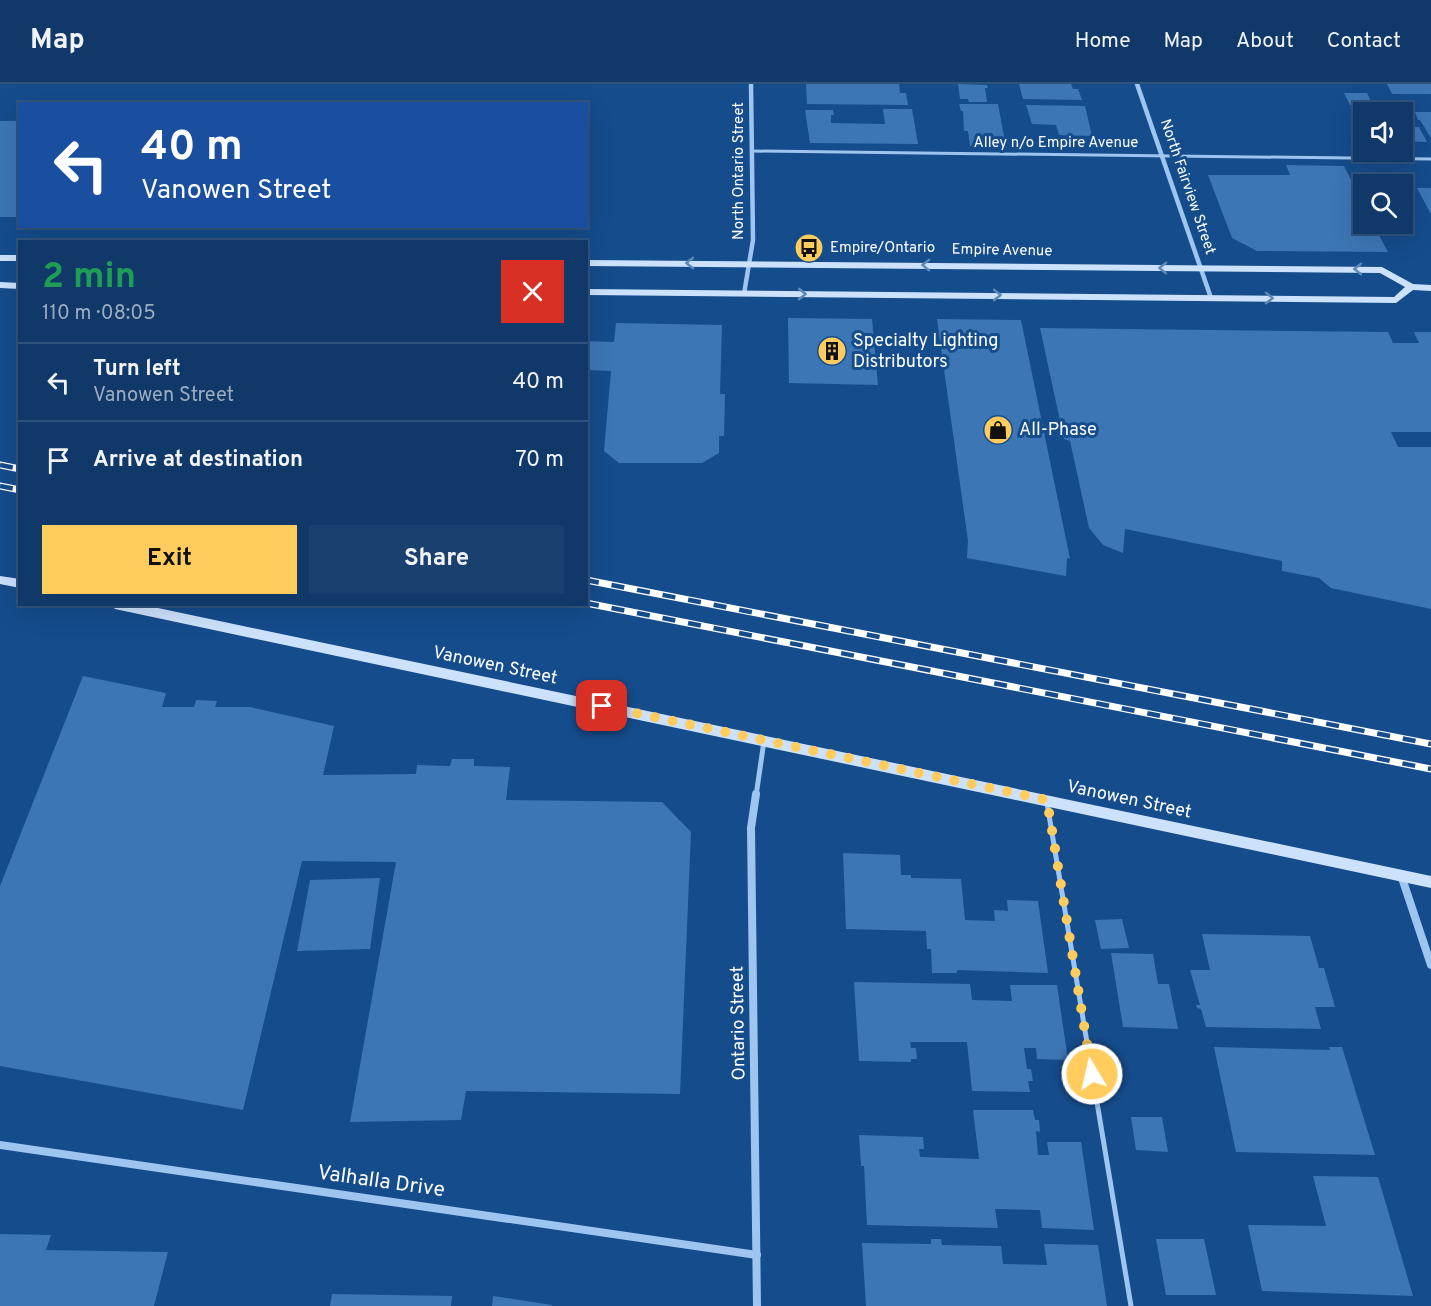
<!DOCTYPE html>
<html lang="en">
<head>
<meta charset="utf-8">
<style>
  :root { --surface:#103969; --page:#19406f; --text:#f1f3f6; --muted:#9cacc0; --line:#30537d; --accent:#ffcc5d }
  body { margin:0; font-family:Overpass,sans-serif; background:var(--page); color:var(--text); height:100vh; display:flex; flex-direction:column; font-size:22px; white-space:nowrap }
  * { box-sizing:border-box; margin:0 }
  p { font-size:20px; color:var(--muted) }
  .icon { flex:none; width:33px; height:33px; fill:none; stroke:currentColor; stroke-width:2; stroke-linecap:round; stroke-linejoin:round }
  .map { position:relative; flex:1; overflow:hidden }
  .sheet { position:absolute; left:18px; top:156px; width:570px; height:366px; display:flex; flex-direction:column; background:var(--surface); border-radius:0px; box-shadow:0 6px 24px #0002,0 0 0 2px var(--line) }
  .sheet>* { flex:none }
  .banner { position:absolute; left:18px; top:18px; width:570px; height:126px; border-radius:0px; box-shadow:0 6px 24px #0002,0 0 0 2px var(--line); background:#1a4fa0; color:#fff; overflow:hidden }
  .tools { position:absolute; left:1353px; top:18px; display:grid; gap:12px }
  .tools a { display:grid; place-items:center; width:60px; height:60px; border-radius:0px; background:var(--surface); box-shadow:0 6px 24px #0002,0 0 0 2px var(--line); font-size:30px }
  .pin { position:absolute; display:grid; place-items:center; width:51px; height:51px; color:#fff; margin:-26px; border-radius:12px; box-shadow:0 3px 9px #0006 }
  .me { position:absolute; width:66px; margin:-33px; rotate:351deg; stroke-linejoin:round; filter:drop-shadow(0 0 4px #0008) }
  .turn { display:flex; align-items:center; gap:21px; height:126px; padding:0 24px; font-size:27px }
  .turn .icon { width:78px; height:78px; stroke-width:2.5 }
  .turn b { display:block; font-size:42px; line-height:51px }
  .round { display:grid; place-items:center; flex:none; width:63px; height:63px; border-radius:0px; background:var(--page) }
  .summary { display:flex; align-items:center; justify-content:space-between; height:102px; padding:0 24px }
  h1 { font-size:36px; font-weight:700; line-height:45px; color:#1e9e55 }
  .button { display:flex; gap:12px; margin-top:auto; padding:12px 24px }
  .button a { flex:1; height:69px; border-radius:0px; background:var(--accent); color:#111; font-size:24px; font-weight:700; line-height:69px; text-align:center }
  .button a+a { background:var(--page); color:var(--text) }
  ul { padding:0; list-style:none }
  li { display:flex; align-items:center; gap:18px; height:78px; padding:0 24px; border-top:2px solid var(--line) }
  li div { flex:1 }
  li b { display:block; font-size:22px }
  li em { font-style:normal }
  header { display:flex; align-items:center; gap:36px; box-sizing:border-box; height:84px; padding:0 30px; background:var(--surface); border-bottom:2px solid var(--line) }
  header strong { font-size:28px }
  nav { display:flex; gap:33px; margin-inline-start:auto; font-size:21px }
  .map>svg:first-child { display:block }
  .building { fill:#3d76b5 }
  .lines { fill:none; stroke-linecap:round; stroke-linejoin:round }
  .service-far1 { stroke:#9ec5f0; stroke-width:3 }
  .service { stroke:#9ec5f0; stroke-width:5 }
  .minor-far2 { stroke:#9ec5f0; stroke-width:4.5 }
  .minor-far1 { stroke:#9ec5f0; stroke-width:5 }
  .minor { stroke:#9ec5f0; stroke-width:8 }
  .secondary { fill:#cce1fb; fill-rule:evenodd }
  .rail-casing { stroke:#fff; stroke-width:7 }
  .rail { stroke:#154c8c; stroke-width:4.5; stroke-dasharray:13; stroke-linecap:butt }
  .oneway { stroke:#5e88b8 }
  .route { stroke:#ffcc5d; stroke-width:10; stroke-dasharray:0 18 }
  .labels { text-anchor:middle; dominant-baseline:central; stroke-width:6; stroke-linejoin:round; paint-order:stroke }
  .far-street-label { font-size:15px; fill:#fff; stroke:#154c8c }
  .far-poi-label { font-size:15px; fill:#fff; stroke:#154c8c; text-anchor:start }
  .poi-label { font-size:18px; fill:#fff; stroke:#154c8c; text-anchor:start }
  .street-label { font-size:18px; fill:#fff; stroke:#154c8c }
  .near-street-label { font-size:21px; fill:#fff; stroke:#154c8c }
</style>
</head>
<body>
<header>
<strong>Map</strong>
<nav><a>Home</a><a>Map</a><a>About</a><a>Contact</a></nav>
</header>
<div class="map">
<svg width="1431" height="1222" viewBox="0 0 1431 1222">
  <rect width="100%" height="100%" fill="#154c8c"/>
  <g class="building">
    <path d="M806,0H899L900,9H906L908,21L807,20Z"/>
    <path d="M958,0L987,1L988,4H985L987,18H969L968,15H960Z"/>
    <path d="M1019,0H1071L1073,5H1078L1082,16L1023,15Z"/>
    <path d="M1387,0H1431V10H1392Z"/>
    <path d="M1344,9H1367L1373,21H1350Z"/>
    <path d="M959,20H998L1006,63L970,62L968,47H964L963,27H961Z"/>
    <path d="M1026,21L1085,22L1092,52L1059,51L1056,41L1032,40Z"/>
    <path d="M883,25H912L918,60L810,59L805,26H833L834,31H831V39L885,40Z"/>
    <path d="M1415,28H1431V54L1420,36H1418Z"/>
    <rect x="0" y="37" width="20" height="96"/>
    <path d="M1402,37H1410L1413,43H1419L1427,58L1402,57Z"/>
    <path d="M1286,81L1344,82L1364,121V140H1373L1388,168L1257,167L1232,154L1208,91H1290Z"/>
    <path d="M1417,104H1431V130Z"/>
    <path d="M788,234L872,235L878,301L789,299Z"/>
    <path d="M937,235L1021,236L1070,475L1067,474L1066,492L967,474L968,457Z"/>
    <path d="M616,239L722,241L720,310H725L724,352H719V369L702,379H619L604,367L611,287L586,286V257L614,258Z"/>
    <path d="M1040,244L1388,248L1393,259H1419L1414,248H1431V348H1391L1398,363H1431V525L1331,504L1319,494L1282,487V477L1125,445L1123,469L1103,461L1089,444L1070,357L1064,355Z"/>
    <path d="M83,592L166,609L162,623H194L196,616L217,617L215,623H250L334,642L323,691L416,690L417,681L450,682L452,675H474V682L510,683L506,716L662,718L691,748L680,1010L466,1007L461,1036L350,1038L396,778L302,777L243,1026L0,982V802Z"/>
    <path d="M843,769L900,771L901,791H911V794L961,795L965,836L995,837L994,826L1008,827L1007,816L1038,817L1048,889L957,886V889H932L931,865H927L926,847L846,845Z"/>
    <path d="M380,794L370,865L297,867L310,796Z"/>
    <path d="M1122,835L1129,864L1101,865L1095,836Z"/>
    <path d="M1202,850L1310,852L1319,884H1324L1335,923H1315L1321,945L1206,943L1201,925L1197,924L1196,921H1200L1190,886H1210Z"/>
    <path d="M1111,869L1153,870L1158,900H1169L1178,945L1123,943Z"/>
    <path d="M854,898L970,900L972,916L1012,917L1010,901H1057L1068,976L1037,975L1036,964H1024L1027,985H1031L1033,997H1028L1030,1008L972,1007L967,958H910L911,964H916L917,975H911V978L859,977Z"/>
    <path d="M1214,963L1330,966L1329,963H1342L1375,1071L1236,1068Z"/>
    <path d="M973,1026H1033L1035,1036H1039L1040,1048L1036,1047L1038,1071H1049L1047,1058H1081L1094,1146L1042,1144L1040,1126L995,1125L998,1144L867,1141L864,1082H861L859,1051L923,1053L924,1065H919L920,1073L979,1075Z"/>
    <path d="M1131,1033H1162L1168,1068L1136,1066Z"/>
    <path d="M1313,1092L1378,1093L1413,1212L1262,1207L1248,1141L1326,1142Z"/>
    <path d="M0,1150L51,1151L46,1166L168,1168L154,1222H0Z"/>
    <path d="M931,1155H941L942,1161L1001,1162L1003,1180L1047,1181L1044,1160L1098,1161L1107,1222H866L862,1159L931,1160Z"/>
    <path d="M1156,1155H1204L1216,1211H1166Z"/>
    <path d="M332,1210L452,1212L451,1222H330Z"/>
    <path d="M493,1212L552,1221V1222H492Z"/>
  </g>
  <g class="lines">
    <path class="service-far1" d="M752,67L1431,75"/>
    <path class="service" d="M1047,719L1131,1222"/>
    <g class="minor-far2">
      <path d="M1137,0L1211,214"/>
      <path d="M744,210L753,156L751,0"/>
    </g>
    <path class="minor-far1" d="M756,712L764,657"/>
    <g class="minor">
      <path d="M756,710L751,744L757,1222"/>
      <path d="M1401,791L1431,881"/>
      <path d="M0,1061L757,1171"/>
    </g>
    <g class="secondary">
      <rect x="0" y="171" width="20" height="6"/>
      <path d="M586,176L1382,183L1413,200L1431,201V207L1413,206L1396,219L586,211V205L1394,213L1405,203L1380,189L586,182Z"/>
      <path d="M0,198L20,199V205L0,204Z"/>
      <path d="M0,492L20,495V504L0,500Z"/>
      <path d="M110,520H139L1431,792V804L115,525Z"/>
    </g>
    <g class="rail-casing">
      <g id="rail">
        <path d="M0,381L20,385"/>
        <path d="M0,402L20,406"/>
        <path d="M586,496L1431,660"/>
        <path d="M586,519L1431,685"/>
      </g>
    </g>
    <use href="#rail" class="rail"/>
  </g>
  <defs><path id="oneway-chevron" d="M-2-3.5L2.5 0L-2 3.5" fill="none" stroke-width="1.6" stroke-linecap="round" stroke-linejoin="round" transform="scale(1.5)"/></defs>
  <g class="oneway">
    <use href="#oneway-chevron" transform="translate(690 179) rotate(-180)"/>
    <use href="#oneway-chevron" transform="translate(926 181) rotate(-179)"/>
    <use href="#oneway-chevron" transform="translate(1163 184) rotate(-179)"/>
    <use href="#oneway-chevron" transform="translate(1358 185) rotate(-180)"/>
    <use href="#oneway-chevron" transform="translate(802 210)"/>
    <use href="#oneway-chevron" transform="translate(997 211)"/>
    <use href="#oneway-chevron" transform="translate(1269 214) rotate(1)"/>
  </g>
  <g class="lines">
    <path class="route" d="M602,622L1047,716L1092,990"/>
  </g>
  <defs>
    <g id="bus-disc" transform="scale(1.5)"><circle r="9.5" fill="#ffcc5d" stroke="#154c8c"/><path d="M-5-6H5V4H4V6H2V4H-2V6H-4V4H-5ZM-3.5-4V0h7V-4ZM-3.5 1.2v1.5H-2V1.2ZM2 1.2v1.5H3.5V1.2Z" fill="#111"/></g>
    <g id="building-disc" transform="scale(1.5)"><circle r="9.5" fill="#ffcc5d" stroke="#154c8c"/><path d="M-4-6H4V6H1V3H-1V6H-4ZM-2.5-4.3h1.7v1.8h-1.7ZM.8-4.3h1.7v1.8H.8ZM-2.5-1h1.7V.8h-1.7ZM.8-1h1.7V.8H.8Z" fill="#111"/></g>
    <g id="shop-disc" transform="scale(1.5)"><circle r="9.5" fill="#ffcc5d" stroke="#154c8c"/><path d="M-5-2.5h2.3a2.7 3.5 0 0 1 5.4 0H5L5.5 6h-11ZM-1.5-2.5h3a1.5 2.3 0 0 0-3 0Z" fill="#111"/></g>
  </defs>
  <g fill-rule="evenodd">
    <use href="#bus-disc" x="809" y="164"/>
    <use href="#building-disc" x="832" y="267"/>
    <use href="#shop-disc" x="998" y="346"/>
  </g>
  <g class="labels">
    <g class="far-street-label">
      <text x="1056" y="59">Alley n/o Empire Avenue</text>
      <text transform="translate(739 87) rotate(-90)">North Ontario Street</text>
      <text transform="translate(1187 103) rotate(71)">North Fairview Street</text>
      <text transform="translate(1002 167) rotate(1)">Empire Avenue</text>
    </g>
    <g class="far-poi-label">
      <text x="830" y="164">Empire/Ontario</text>
    </g>
    <g class="poi-label">
      <text x="853" y="257">Specialty Lighting<tspan x="853" dy="21">Distributors</tspan></text>
      <text x="1019" y="346">All-Phase</text>
    </g>
    <g class="street-label">
      <text transform="translate(495 582) rotate(12)">Vanowen Street</text>
      <text transform="translate(1129 716) rotate(12)">Vanowen Street</text>
      <text transform="translate(739 939) rotate(-91)">Ontario Street</text>
    </g>
    <g class="near-street-label">
      <text transform="translate(381 1098) rotate(8)">Valhalla Drive</text>
    </g>
  </g>
</svg>
<div class="tools">
<a><svg class="icon" aria-label="sound" viewBox="0 0 24 24"><path d="M4 9h4l5-4v14l-5-4H4zM17 9q2 3 0 6"/></svg></a>
<a><svg class="icon" aria-label="search" viewBox="0 0 24 24"><circle cx="10" cy="10" r="6"/><path d="M15 15l6 6"/></svg></a>
</div>
<div class="pin" style="left:602px;top:622px;background:#d93025"><svg class="icon" aria-label="arrive" viewBox="0 0 24 24"><path d="M6 21V4h12l-3 4 3 4H6"/></svg></div>
<svg class="me" style="left:1092px;top:990px" viewBox="-20 -20 40 40"><circle r="17" fill="#ffcc5d" stroke="#fff" stroke-width="3"/><path d="M0-11L8 9 0 5-8 9z" fill="#fff"/></svg>
<div class="banner">
<div class="turn"><svg class="icon" aria-label="left" viewBox="0 0 24 24"><path d="M17 20v-9H6M10 6l-5 5 5 5"/></svg><div><b>40 m</b>Vanowen Street</div></div>
</div>
<section class="sheet">
<div class="summary"><div><h1>2 min</h1><p>110 m · 08:05</p></div><a class="round" style="background:#d93025;color:#fff"><svg class="icon" aria-label="close" viewBox="0 0 24 24"><path d="M6 6l12 12M18 6L6 18"/></svg></a></div>
<ul>
<li><svg class="icon" aria-label="left" viewBox="0 0 24 24"><path d="M17 20v-9H6M10 6l-5 5 5 5"/></svg><div><b>Turn left</b><p>Vanowen Street</p></div><em>40 m</em></li>
<li><svg class="icon" aria-label="arrive" viewBox="0 0 24 24"><path d="M6 21V4h12l-3 4 3 4H6"/></svg><div><b>Arrive at destination</b></div><em>70 m</em></li>
</ul>
<div class="button"><a>Exit</a><a>Share</a></div>
</section>
</div>
</body>
</html>
